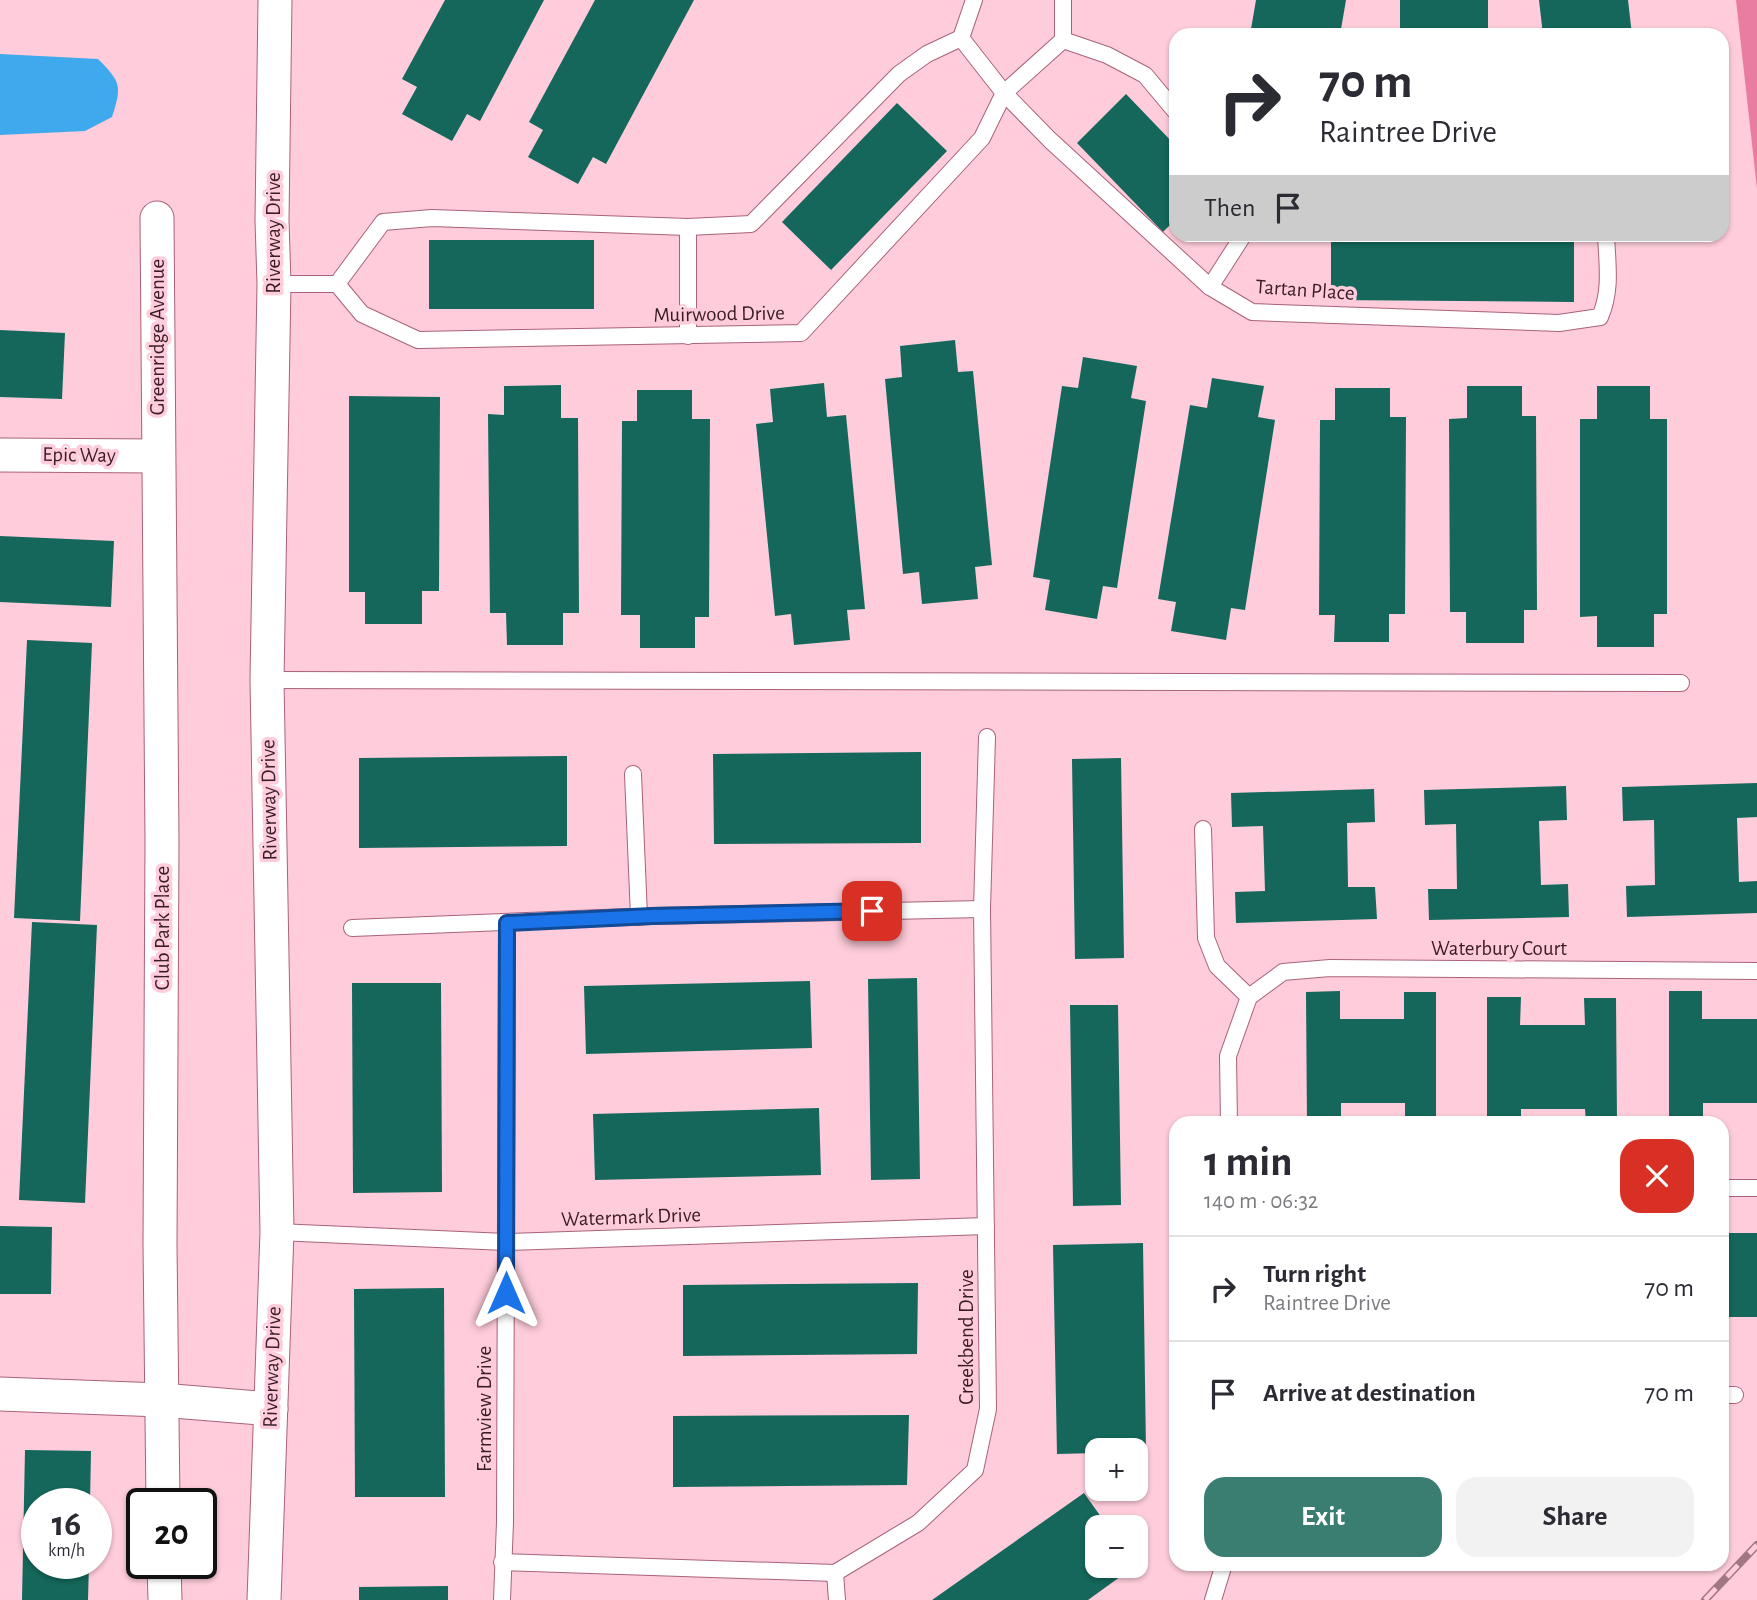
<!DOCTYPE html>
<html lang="en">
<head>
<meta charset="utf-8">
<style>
  :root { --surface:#fff; --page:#f2f2f3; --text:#2b2b33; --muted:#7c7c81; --line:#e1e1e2; --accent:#3a7e72 }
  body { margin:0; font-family:"Alegreya Sans",sans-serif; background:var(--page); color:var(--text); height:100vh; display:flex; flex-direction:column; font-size:26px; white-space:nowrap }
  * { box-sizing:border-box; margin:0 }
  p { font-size:23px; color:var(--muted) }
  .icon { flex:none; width:38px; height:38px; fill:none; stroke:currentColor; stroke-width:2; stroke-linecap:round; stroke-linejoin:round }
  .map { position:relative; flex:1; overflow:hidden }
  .sheet { position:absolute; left:1169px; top:1116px; width:560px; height:455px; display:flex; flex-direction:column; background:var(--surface); border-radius:21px; box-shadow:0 2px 5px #0004 }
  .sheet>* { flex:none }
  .banner { position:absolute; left:1169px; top:28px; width:560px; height:214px; border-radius:21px; box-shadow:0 2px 5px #0004; background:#fff; color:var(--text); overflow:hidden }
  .controls { position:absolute; left:1085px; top:1438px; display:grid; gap:14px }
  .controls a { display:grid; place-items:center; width:63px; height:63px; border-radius:14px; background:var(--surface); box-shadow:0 2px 5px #0004; font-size:35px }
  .speed { position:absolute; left:21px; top:1488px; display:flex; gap:14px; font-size:35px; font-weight:700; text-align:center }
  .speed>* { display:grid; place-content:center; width:91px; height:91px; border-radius:50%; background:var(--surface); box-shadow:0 2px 5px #0004; line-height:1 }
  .speed small { font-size:18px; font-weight:400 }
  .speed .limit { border:4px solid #111; border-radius:10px; background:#fff; color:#111 }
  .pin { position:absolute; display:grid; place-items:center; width:60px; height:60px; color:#fff; margin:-30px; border-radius:14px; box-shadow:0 4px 10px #0006 }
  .me { position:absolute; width:77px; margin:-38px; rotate:0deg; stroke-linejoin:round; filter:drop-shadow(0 0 5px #0008) }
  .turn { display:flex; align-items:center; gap:24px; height:147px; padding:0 35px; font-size:32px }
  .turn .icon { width:91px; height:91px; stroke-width:2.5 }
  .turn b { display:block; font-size:49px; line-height:60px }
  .then { display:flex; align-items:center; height:66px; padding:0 35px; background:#0003; gap:14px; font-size:26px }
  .round { display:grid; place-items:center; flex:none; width:74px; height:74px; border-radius:21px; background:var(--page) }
  .head { display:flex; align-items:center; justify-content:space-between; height:119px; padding:0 35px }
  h1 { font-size:42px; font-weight:600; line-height:52px }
  .action { display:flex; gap:14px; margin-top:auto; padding:14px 35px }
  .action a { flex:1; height:80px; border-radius:21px; background:var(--accent); color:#fff; font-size:28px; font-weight:600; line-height:80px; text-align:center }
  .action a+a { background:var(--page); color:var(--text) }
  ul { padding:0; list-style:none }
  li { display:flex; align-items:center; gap:21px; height:105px; padding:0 35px; border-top:2px solid var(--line) }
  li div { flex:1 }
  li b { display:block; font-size:26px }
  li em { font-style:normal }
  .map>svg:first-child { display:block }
  .forest { fill:#e87da1 }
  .water { fill:#3ea9ec }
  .building { fill:#14675a }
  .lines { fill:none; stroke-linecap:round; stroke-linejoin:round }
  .lane-casing { stroke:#aa6279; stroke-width:18 }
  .street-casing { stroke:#aa6279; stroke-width:35 }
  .lane { stroke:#fff; stroke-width:16 }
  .street { stroke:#fff; stroke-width:33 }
  .rail-casing { stroke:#a07783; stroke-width:8 }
  .rail { stroke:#feccda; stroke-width:5; stroke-dasharray:16; stroke-linecap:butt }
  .route-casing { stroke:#114b97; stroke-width:18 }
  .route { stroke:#1a73e8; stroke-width:12 }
  .labels { text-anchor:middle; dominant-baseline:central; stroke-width:7; stroke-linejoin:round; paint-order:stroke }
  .street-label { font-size:21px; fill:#3a1c26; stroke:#feccda }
</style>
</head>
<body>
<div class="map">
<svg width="1757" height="1600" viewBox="0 0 1757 1600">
  <rect width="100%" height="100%" fill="#feccda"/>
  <path class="forest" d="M1736,0H1757V189Z"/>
  <path class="water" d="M0,54L98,59C121,82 122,86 112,117L85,131L0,135Z"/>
  <g class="building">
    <path d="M445,0H544L480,121L467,114L452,141L402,114L417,87L402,79Z"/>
    <path d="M595,0H694L606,164L593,157L578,184L528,157L543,130L529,122Z"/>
    <path d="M1256,0H1346L1340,35H1250Z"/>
    <rect x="1400" y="0" width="88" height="35"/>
    <path d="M1539,0H1628L1632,35H1543Z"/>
    <path d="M1126,94L1176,146V219L1163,232L1077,143Z"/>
    <path d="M897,103L947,151L831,270L782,222Z"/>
    <path d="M1331,234H1574V302L1331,300Z"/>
    <rect x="429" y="240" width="165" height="69"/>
    <path d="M0,330L65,333L62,399L0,397Z"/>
    <path d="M955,340L958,372L973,371L992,565L975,567L978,599L922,604L919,572L903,574L885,379L902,377L900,346Z"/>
    <path d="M1083,357L1137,366L1131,398L1146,401L1117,588L1103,586L1097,619L1045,610L1050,580L1033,577L1062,386L1078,388Z"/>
    <path d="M1212,378L1264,386L1258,417L1275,420L1245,610L1231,608L1226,640L1171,631L1176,602L1158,599L1190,405L1207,408Z"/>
    <path d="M824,383L827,417L846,415L865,609L847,610L850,640L794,645L791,614L775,616L756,424L773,422L770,389Z"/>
    <path d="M561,385V418H578L579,613H563V645H507L506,613H490L488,414L504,415V386Z"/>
    <path d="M1467,386H1522V416H1536L1537,610H1524V643H1466V612H1450L1449,419L1467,418Z"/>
    <path d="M1597,386H1650V419H1667V614H1654V647H1597V616L1580,617V419H1597Z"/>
    <path d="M1335,388H1390V417H1406L1405,614H1389V642H1334L1335,615H1319L1320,420H1335Z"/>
    <path d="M637,390H692V419H710L709,617H695V648H640V615H621L622,421H637Z"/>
    <path d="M349,396L440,397L439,591H422V624H365V592H349Z"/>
    <path d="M0,536L114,541L111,607L0,602Z"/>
    <path d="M27,640L92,643L80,921L14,918Z"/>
    <path d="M921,752V843L714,844L713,754Z"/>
    <path d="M567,756V846L359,848V758Z"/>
    <path d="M1121,758L1124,958L1075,959L1072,759Z"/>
    <path d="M1757,783V817L1737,818L1739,882L1757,881V913L1627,917L1626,886L1655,885L1654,820L1623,821L1622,787Z"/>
    <path d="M1566,786L1567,820L1539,821L1541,885L1568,884L1569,917L1429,920L1428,889H1457L1456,824L1425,825L1424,790Z"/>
    <path d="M1374,789L1375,822L1347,823L1348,887H1375L1377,919L1236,923L1235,892L1265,891L1263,826L1232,827L1231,793Z"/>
    <path d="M32,922L97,925L85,1203L19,1200Z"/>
    <path d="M917,978L920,1179L871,1180L868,979Z"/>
    <path d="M810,981L812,1048L586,1054L584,986Z"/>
    <path d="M352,983H441L442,1192L353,1193Z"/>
    <path d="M1340,991V1019H1404V992H1436V1124H1405V1103H1341V1124H1307L1306,992Z"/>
    <path d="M1669,991H1702V1019H1757V1103H1703V1124H1669Z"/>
    <path d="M1487,997H1521L1520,1025H1585L1584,998H1616L1617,1124H1586L1585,1109H1521V1124H1487Z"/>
    <path d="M1070,1005H1118L1121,1205L1073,1206Z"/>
    <path d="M819,1108L821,1175L595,1180L593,1114Z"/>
    <path d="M0,1226L52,1227L51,1294H0Z"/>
    <rect x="1722" y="1233" width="35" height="84"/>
    <path d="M1143,1243L1146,1452L1097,1451V1453L1057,1454L1053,1245Z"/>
    <path d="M918,1283L917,1354L683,1356V1285Z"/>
    <path d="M444,1288L445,1497H355L354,1289Z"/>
    <path d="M909,1415L907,1485L673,1487V1416Z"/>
    <path d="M25,1450L91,1451L90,1503H37V1563H89L88,1600H22Z"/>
    <path d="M1084,1493L1109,1528H1097V1566H1135L1088,1600H932Z"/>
    <path d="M448,1586V1600H359V1587Z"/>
  </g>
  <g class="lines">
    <g class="lane-casing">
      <g id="lane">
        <path d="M1063,0V40L1004,93L1050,140L1210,287L1252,312L1559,323L1600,317C1612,290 1607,263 1606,234"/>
        <path d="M1063,40L1107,55L1145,75L1176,112"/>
        <path d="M274,284H337L362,314L418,340L801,333L982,138L1004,93L961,38L974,0"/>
        <path d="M337,284L383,222L432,218L688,227L751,224L899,74L927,54L961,38"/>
        <path d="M1210,287L1244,234"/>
        <path d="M688,336V227"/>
        <path d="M267,680L1681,683"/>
        <path d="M633,774L639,917"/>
        <path d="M1203,829L1206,938L1217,966L1249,997"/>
        <path d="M352,928L652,916L982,909"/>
        <path d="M1249,997L1283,972L1330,968L1757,971"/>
        <path d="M1229,1124L1228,1056L1249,997"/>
        <path d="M1722,1188H1757"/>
        <path d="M277,1232L506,1242L986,1226"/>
        <path d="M1722,1395H1735"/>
        <path d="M502,1562L835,1573L918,1523L975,1470L988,1409L982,909L987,737"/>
        <path d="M835,1573L837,1600"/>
        <path d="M502,1600L505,1522L507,923"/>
        <path d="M1213,1600L1224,1564"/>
      </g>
    </g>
    <g class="street-casing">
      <g id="street">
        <path d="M157,218L162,842L160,1244L163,1503"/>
        <path d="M0,455L157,456"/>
        <path d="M0,1394L161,1400L271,1409"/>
        <path d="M164,1563L165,1600"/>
        <path d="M264,1600L277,1232L267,680L274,284L272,220L275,0"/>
      </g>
    </g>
    <use href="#lane" class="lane"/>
    <use href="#street" class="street"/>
    <g class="rail-casing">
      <path id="rail" d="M1705,1600L1757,1545"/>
    </g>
    <use href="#rail" class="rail"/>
  </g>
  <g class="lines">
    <g class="route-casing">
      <path id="route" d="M506,1293L507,923L652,916L872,911"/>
    </g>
    <use href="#route" class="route"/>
  </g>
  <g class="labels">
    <g class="street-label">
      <text transform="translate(273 233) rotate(-90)">Riverway Drive</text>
      <text transform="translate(1305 290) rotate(4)">Tartan Place</text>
      <text transform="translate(719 314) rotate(-1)">Muirwood Drive</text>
      <text transform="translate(157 337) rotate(-90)">Greenridge Avenue</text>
      <text transform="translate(79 455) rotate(1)">Epic Way</text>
      <text transform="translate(269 800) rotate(-91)">Riverway Drive</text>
      <text transform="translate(162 928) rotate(-90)">Club Park Place</text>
      <text x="1499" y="948">Waterbury Court</text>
      <text transform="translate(631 1217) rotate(-2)">Watermark Drive</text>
      <text transform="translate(966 1337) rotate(-90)">Creekbend Drive</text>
      <text transform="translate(272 1367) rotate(-88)">Riverway Drive</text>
      <text transform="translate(484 1409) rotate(-90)">Farmview Drive</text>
    </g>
  </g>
</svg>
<div class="controls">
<a>+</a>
<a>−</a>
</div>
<div class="speed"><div>16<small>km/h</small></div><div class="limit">20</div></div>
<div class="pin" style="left:872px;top:911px;background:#d93025"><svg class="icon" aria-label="arrive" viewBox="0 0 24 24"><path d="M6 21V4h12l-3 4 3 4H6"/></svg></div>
<svg class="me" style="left:506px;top:1293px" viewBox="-20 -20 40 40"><path d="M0-17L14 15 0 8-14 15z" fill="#1a73e8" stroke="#fff" stroke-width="4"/></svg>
<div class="banner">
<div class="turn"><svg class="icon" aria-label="right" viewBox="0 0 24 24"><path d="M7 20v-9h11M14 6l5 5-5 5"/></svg><div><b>70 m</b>Raintree Drive</div></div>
<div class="then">Then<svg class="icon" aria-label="arrive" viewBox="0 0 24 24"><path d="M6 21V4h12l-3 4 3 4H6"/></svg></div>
</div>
<section class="sheet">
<div class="head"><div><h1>1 min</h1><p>140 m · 06:32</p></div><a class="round" style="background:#d93025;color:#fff"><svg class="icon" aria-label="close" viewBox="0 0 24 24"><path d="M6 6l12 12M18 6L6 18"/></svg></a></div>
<ul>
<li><svg class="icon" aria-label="right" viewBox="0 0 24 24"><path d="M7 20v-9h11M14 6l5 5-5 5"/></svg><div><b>Turn right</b><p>Raintree Drive</p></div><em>70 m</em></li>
<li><svg class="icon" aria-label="arrive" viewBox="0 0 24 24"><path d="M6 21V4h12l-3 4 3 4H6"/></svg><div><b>Arrive at destination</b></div><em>70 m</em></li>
</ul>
<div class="action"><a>Exit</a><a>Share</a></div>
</section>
</div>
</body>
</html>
